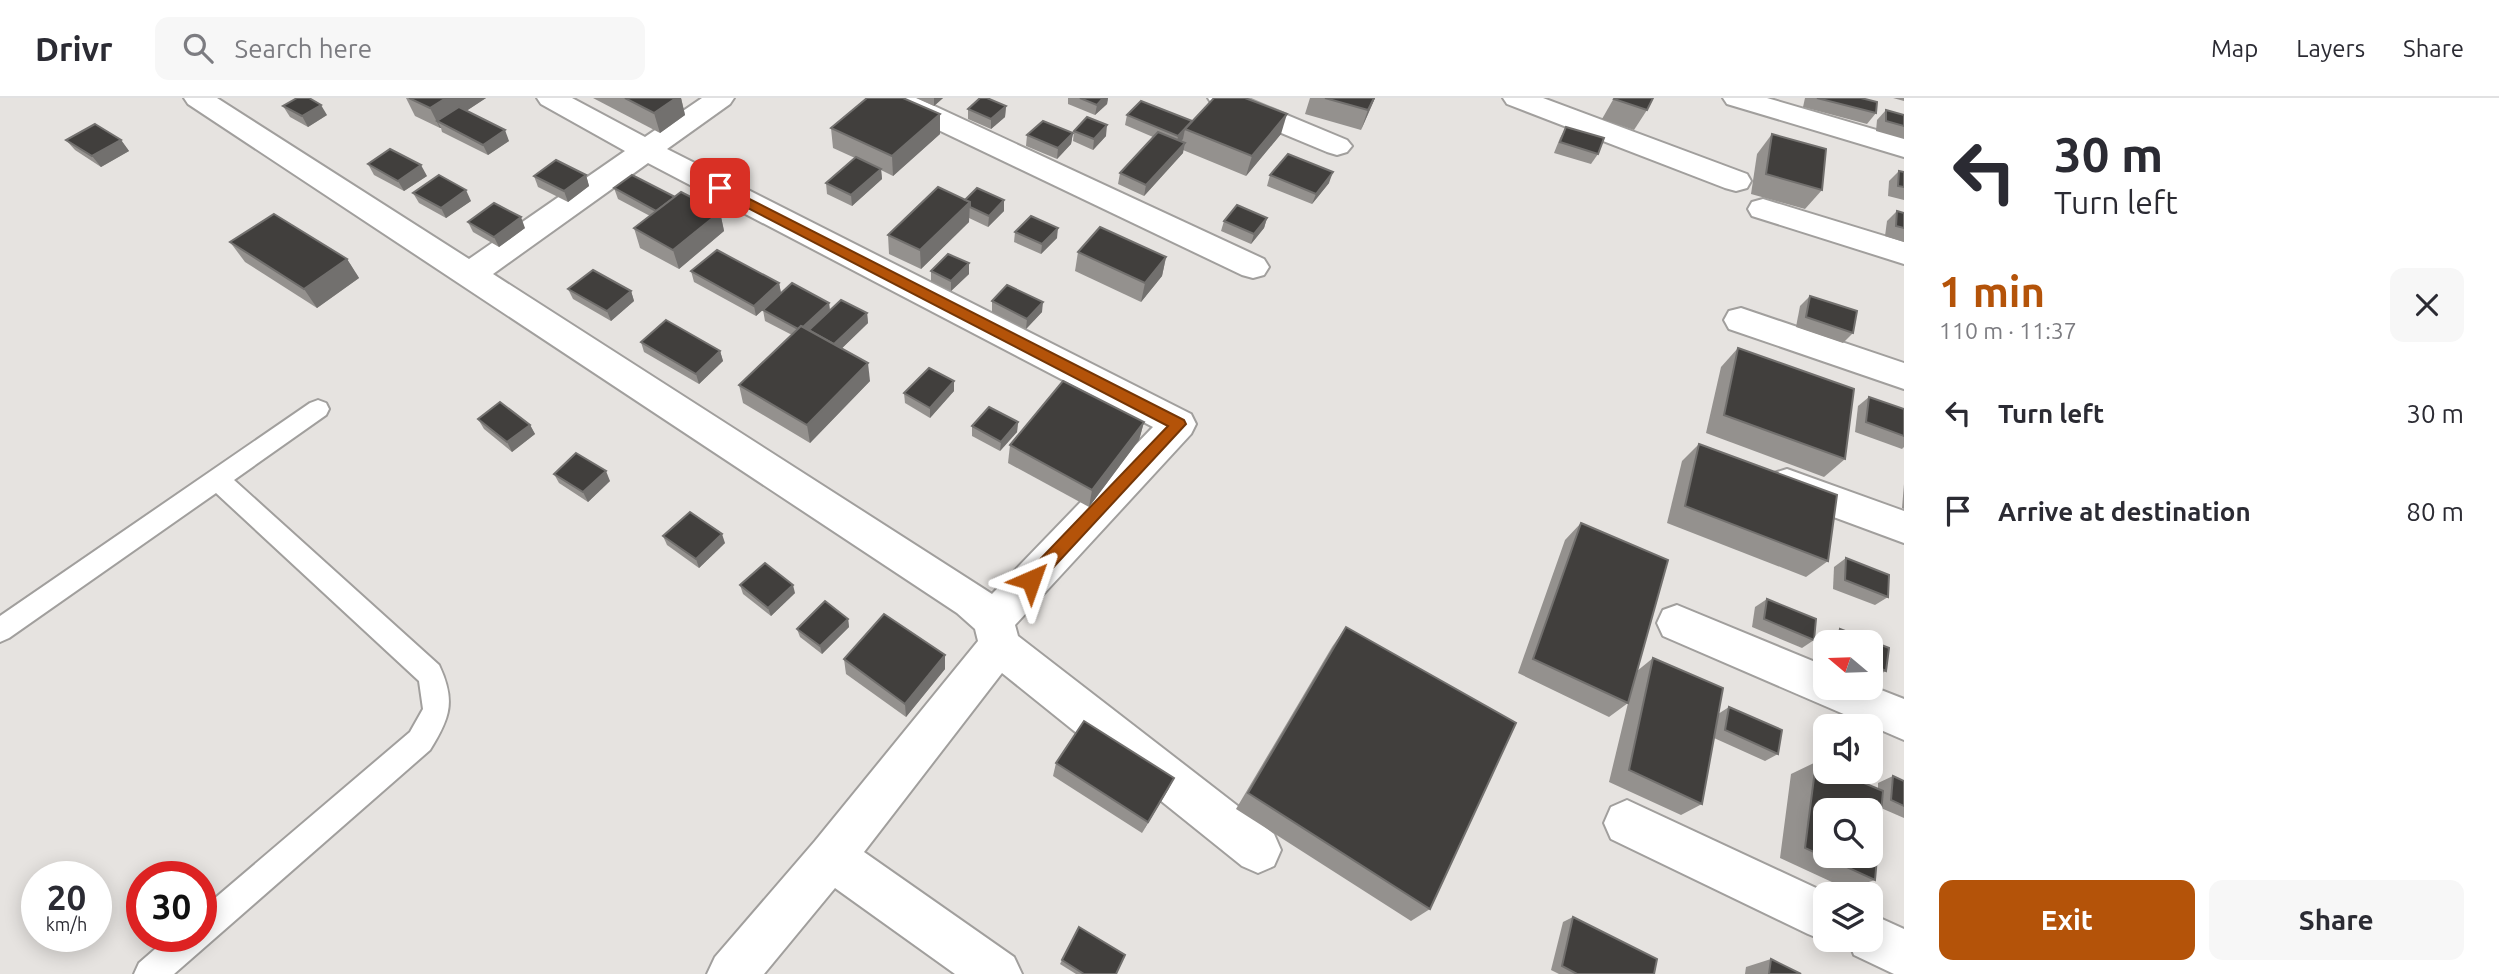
<!DOCTYPE html>
<html lang="en">
<head>
<meta charset="utf-8">
<style>
  :root { --surface:#fff; --page:#f7f7f7; --text:#2b2b33; --muted:#7c7c81; --line:#e1e1e2; --accent:#b45309 }
  body { margin:0; font-family:Ubuntu,sans-serif; background:var(--page); color:var(--text); height:100vh; display:flex; flex-direction:column; font-size:26px; white-space:nowrap }
  * { box-sizing:border-box; margin:0 }
  p { font-size:23px; color:var(--muted) }
  .icon { flex:none; width:38px; height:38px; fill:none; stroke:currentColor; stroke-width:2; stroke-linecap:round; stroke-linejoin:round }
  .map { position:relative; flex:1; overflow:hidden }
  .details { display:flex; flex-direction:column; background:var(--surface); width:595px }
  .details>* { flex:none }
  .hud { background:#fff; color:var(--text); overflow:hidden }
  .needle { width:46px; rotate:289deg }
  .controls { position:absolute; left:1813px; top:532px; display:grid; gap:14px }
  .controls a { display:grid; place-items:center; width:70px; height:70px; border-radius:14px; background:var(--surface); box-shadow:0 4px 18px #0003; font-size:35px }
  .speed { position:absolute; left:21px; top:763px; display:flex; gap:14px; font-size:35px; font-weight:700; text-align:center }
  .speed>* { display:grid; place-content:center; width:91px; height:91px; border-radius:50%; background:var(--surface); box-shadow:0 4px 18px #0003; line-height:1 }
  .speed small { font-size:18px; font-weight:400 }
  .speed .limit { border:10px solid #d22; background:#fff; color:#111 }
  .pin { position:absolute; display:grid; place-items:center; width:60px; height:60px; color:#fff; margin:-30px; border-radius:14px; box-shadow:0 4px 10px #0006 }
  .me { position:absolute; width:77px; margin:-38px; rotate:43deg; stroke-linejoin:round; filter:drop-shadow(0 0 5px #0008) }
  .turn { display:flex; align-items:center; gap:24px; height:147px; padding:0 35px; font-size:32px }
  .turn .icon { width:91px; height:91px; stroke-width:2.5 }
  .turn b { display:block; font-size:49px; line-height:60px }
  .round { display:grid; place-items:center; flex:none; width:74px; height:74px; border-radius:14px; background:var(--page) }
  .headline { display:flex; align-items:center; justify-content:space-between; height:119px; padding:0 35px }
  h1 { font-size:42px; font-weight:700; line-height:52px; color:var(--accent) }
  .cta { display:flex; gap:14px; margin-top:auto; padding:14px 35px }
  .cta a { flex:1; height:80px; border-radius:14px; background:var(--accent); color:#fff; font-size:28px; font-weight:700; line-height:80px; text-align:center }
  .cta a+a { background:var(--page); color:var(--text) }
  ul { padding:0; list-style:none }
  li { display:flex; align-items:center; gap:21px; height:98px; padding:0 35px }
  li div { flex:1 }
  li b { display:block; font-size:26px }
  li em { font-style:normal }
  header { display:flex; align-items:center; gap:42px; box-sizing:border-box; height:98px; padding:0 35px; background:var(--surface); border-bottom:2px solid var(--line) }
  header strong { font-size:33px }
  nav { display:flex; gap:38px; margin-inline-start:auto; font-size:24px }
  .search { width:490px; height:63px; background:var(--page); display:flex; align-items:center; gap:18px; box-sizing:border-box; padding:0 24px; border-radius:14px; color:var(--muted); font-size:26px }
  main { display:flex; flex:1; min-height:0 }
  .map>svg:first-child { display:block }
  .lines { fill:none; stroke-linecap:round; stroke-linejoin:round }
  .lane-casing { stroke:#a19f9d; stroke-width:4 }
  .street-casing { stroke:#a19f9d; stroke-width:4 }
  .lane { fill:#fff; fill-rule:evenodd }
  .street { fill:#fff; fill-rule:evenodd }
  .wall { fill:#94918e }
  .shaded-wall { fill:#72706e }
  .building { fill:#413f3d; stroke:#72706e; stroke-width:2; fill-rule:evenodd }
  .route { fill:#b45309; stroke:#753606; stroke-width:2 }
</style>
</head>
<body>
<header>
<strong>Drivr</strong>
<div class="search"><svg class="icon" aria-label="search" viewBox="0 0 24 24"><circle cx="10" cy="10" r="6"/><path d="M15 15l6 6"/></svg>Search here</div>
<nav><a>Map</a><a>Layers</a><a>Share</a></nav>
</header>
<main>
<div class="map">
<svg width="1904" height="876" viewBox="0 0 1904 876">
  <rect width="100%" height="100%" fill="#e6e3e0"/>
  <g class="lines">
    <g class="lane-casing">
      <path id="lane" d="M318,302L326,305L329,311L326,317L234,382L439,567C456,603 450,620 430,652L174,876H134L139,865L170,838H201V812L410,634L423,611L419,583L216,395L9,540L0,544V518L310,305Z"/>
    </g>
    <g class="street-casing">
      <g id="street">
        <path d="M184,0H217L469,161L625,53L541,6L537,0H572L645,39L702,0H734L730,6L667,51L1191,316L1196,326L1191,336L1015,527L1018,538L1274,736L1281,752L1274,768L1258,775L1242,768L1002,575L864,754L1014,859L1022,876H955L835,790L764,876H707L715,859L815,743L978,543L975,531L957,515L188,6ZM648,65L1153,329L992,496L493,176Z"/>
        <path d="M880,0H917L1264,161L1269,169L1264,177L1253,180L1242,177L884,6Z"/>
        <path d="M1208,0H1246L1347,42L1352,48L1347,54L1337,57L1327,54L1212,6Z"/>
        <path d="M1503,0H1543L1747,76L1751,83L1747,90L1736,93L1725,90L1507,6Z"/>
        <path d="M1723,0H1767L1904,40V59L1727,6Z"/>
        <path d="M1763,101L1904,144V166L1752,118L1748,111L1752,104Z"/>
        <path d="M1741,210L1904,265V291L1729,231L1724,222L1729,213Z"/>
        <path d="M1787,371L1904,413V445L1774,397L1768,386L1774,375Z"/>
        <path d="M1677,507L1825,568V590H1871V588L1904,601V642L1663,538L1657,525L1663,512Z"/>
        <path d="M1627,702L1829,796H1825V842H1828L1825,843L1808,836L1611,741L1604,725L1611,709Z"/>
        <path d="M1871,816L1904,831V876H1894L1854,857L1848,842H1871Z"/>
      </g>
    </g>
    <use href="#lane" class="lane"/>
    <use href="#street" class="street"/>
  </g>
  <g class="wall">
    <path d="M406,0H486L466,13L509,43L488,57L442,34L441,30H440L415,18Z"/>
    <path d="M593,0H681L685,17L660,35Z"/>
    <path d="M916,0H943L934,8Z"/>
    <path d="M1068,0H1108L1107,6L1095,17L1068,6Z"/>
    <path d="M1310,0H1375L1361,32L1305,16Z"/>
    <path d="M1614,0L1647,12L1634,32L1602,21Z"/>
    <path d="M1805,0H1861L1876,15L1867,26L1803,9Z"/>
    <path d="M1893,0H1904V3Z"/>
    <path d="M283,8L327,17L308,29L290,19Z"/>
    <path d="M1006,8L1005,19L991,31L968,21V11Z"/>
    <path d="M1886,12L1904,17V41L1876,33L1877,22Z"/>
    <path d="M940,16V36L893,78L881,72L882,81L852,108L827,96L826,85L855,60L833,50L831,30Z"/>
    <path d="M1127,17L1192,23L1281,36L1246,78L1183,52V55L1144,98L1118,86L1120,75L1153,39L1125,27Z"/>
    <path d="M1566,29L1598,56L1591,66L1554,55L1560,40Z"/>
    <path d="M1074,33L1106,38L1093,52L1073,43Z"/>
    <path d="M1073,35L1071,46L1057,61L1026,48L1027,37Z"/>
    <path d="M1772,36L1822,92L1805,111L1751,96L1757,56Z"/>
    <path d="M66,42H121L129,53L101,69L75,52Z"/>
    <path d="M368,66L427,78L404,93L374,77Z"/>
    <path d="M1899,73L1904,74V102L1888,98L1889,83Z"/>
    <path d="M586,77L589,88L568,104L538,89L534,78Z"/>
    <path d="M1270,77L1329,85L1312,106L1267,88Z"/>
    <path d="M614,90L675,99L720,114L724,133L679,171L640,150L634,130L650,118L618,101Z"/>
    <path d="M413,95L471,103L446,120L419,105Z"/>
    <path d="M965,102H1004V113L988,129L969,120V124L921,171L889,156L888,137Z"/>
    <path d="M1897,113L1904,115V144L1885,138L1887,123Z"/>
    <path d="M1267,120L1264,130L1251,146L1221,133L1224,123Z"/>
    <path d="M468,124L525,130L499,149L473,134Z"/>
    <path d="M1015,134L1057,140L1041,156L1014,144Z"/>
    <path d="M230,144L347,161L359,180L317,210L245,164Z"/>
    <path d="M1078,154L1166,159L1162,178L1141,204L1075,173Z"/>
    <path d="M691,173L779,185L781,195L829,205L830,212L867,215L868,225L842,250L870,283L810,345L743,305L739,287L792,237L765,223L763,212L773,203L756,218L694,184Z"/>
    <path d="M931,173L969,176L951,193L931,183Z"/>
    <path d="M568,191L631,193L634,203L611,223L573,201Z"/>
    <path d="M1810,198L1853,235L1843,245L1796,229L1800,208Z"/>
    <path d="M992,203L1042,214L1026,231L992,214Z"/>
    <path d="M641,244L720,253L723,263L699,286L644,254Z"/>
    <path d="M1738,250L1845,361L1824,379L1706,335L1721,269Z"/>
    <path d="M954,293L930,320L905,305L904,295Z"/>
    <path d="M1869,299L1904,311V349L1902,351L1855,334L1858,308Z"/>
    <path d="M478,321L530,327L535,336L512,354L484,331Z"/>
    <path d="M1018,324L1017,334L1000,353L972,338V328Z"/>
    <path d="M1144,324L1139,342L1089,409L1008,365L1010,347Z"/>
    <path d="M1699,346L1828,463L1806,479L1667,425L1682,363Z"/>
    <path d="M554,376L610,383L588,404L559,385Z"/>
    <path d="M1904,386V411L1902,410Z"/>
    <path d="M1581,425L1637,573L1653,560L1718,616L1729,609L1778,656L1765,663L1714,640L1702,706L1681,717L1609,684L1628,605L1609,619L1518,575L1565,442Z"/>
    <path d="M663,438L725,445L699,470L667,447Z"/>
    <path d="M1846,460L1888,499L1875,507L1833,491L1834,469Z"/>
    <path d="M740,487L795,495L771,518L743,496Z"/>
    <path d="M1767,501L1814,542L1802,550L1752,529L1755,509Z"/>
    <path d="M848,521L849,529L822,556L800,539L797,531Z"/>
    <path d="M1346,529L1430,811L1411,823L1236,711L1332,549Z"/>
    <path d="M1840,531L1889,550L1886,573L1873,580H1871V544H1826L1827,539Z"/>
    <path d="M844,561L945,571L906,619L846,576Z"/>
    <path d="M1816,664L1878,691V685L1893,678L1904,683V720L1881,710L1875,782L1847,791L1780,760L1791,676Z"/>
    <path d="M1056,665L1174,680L1142,735L1053,678Z"/>
    <path d="M1573,819L1654,876H1559L1551,872L1563,824Z"/>
    <path d="M1079,829L1116,876H1076L1060,866Z"/>
    <path d="M1771,861L1769,876H1745L1746,869Z"/>
  </g>
  <g class="shaded-wall">
    <path d="M446,0H486L445,27L437,23L441,30H440L430,10Z"/>
    <path d="M676,0H681L685,17L660,35L654,15Z"/>
    <path d="M934,0H943L934,8Z"/>
    <path d="M1103,0H1108L1107,6L1095,17L1097,7Z"/>
    <path d="M1374,0H1375L1361,32L1368,12Z"/>
    <path d="M321,7L327,17L308,29L302,18Z"/>
    <path d="M1006,8L1005,19L991,31V21Z"/>
    <path d="M940,16V36L893,78L892,58Z"/>
    <path d="M1287,16L1281,36L1246,78L1252,58Z"/>
    <path d="M1192,23L1185,31L1183,41L1176,49L1178,38Z"/>
    <path d="M1107,27L1106,38L1093,52L1094,41Z"/>
    <path d="M505,32L509,43L488,57L483,47Z"/>
    <path d="M1073,35L1071,46L1057,61L1058,50Z"/>
    <path d="M121,42L129,53L101,69L92,58Z"/>
    <path d="M1185,45L1183,55L1144,98L1146,87Z"/>
    <path d="M421,67L427,78L404,93L398,83Z"/>
    <path d="M881,71L882,81L852,108L851,97Z"/>
    <path d="M1333,74L1329,85L1312,106L1316,96Z"/>
    <path d="M586,77L589,88L568,104L564,93Z"/>
    <path d="M466,92L471,103L446,120L441,110Z"/>
    <path d="M1004,102V113L988,129L989,118Z"/>
    <path d="M970,104L969,124L921,171L920,152Z"/>
    <path d="M720,114L724,133L679,171L673,152Z"/>
    <path d="M521,119L525,130L499,149L494,139Z"/>
    <path d="M1267,120L1264,130L1251,146L1254,136Z"/>
    <path d="M1058,130L1057,140L1041,156L1042,146Z"/>
    <path d="M1166,159L1162,178L1141,204L1145,185Z"/>
    <path d="M347,161L359,180L317,210L304,191Z"/>
    <path d="M969,165V176L951,193V183Z"/>
    <path d="M779,185L781,195L756,218L754,208Z"/>
    <path d="M631,193L634,203L611,223L607,213Z"/>
    <path d="M1043,204L1042,214L1026,231L1027,221Z"/>
    <path d="M829,205L830,215L807,236L800,232Z"/>
    <path d="M867,215L868,225L834,258L833,248Z"/>
    <path d="M720,253L723,263L699,286L696,276Z"/>
    <path d="M868,265L870,283L810,345L807,327Z"/>
    <path d="M954,283V293L930,320V310Z"/>
    <path d="M1018,324L1017,334L1000,353L1001,344Z"/>
    <path d="M1144,324L1139,342L1089,409L1092,392Z"/>
    <path d="M530,327L535,336L512,354L507,344Z"/>
    <path d="M606,373L610,383L588,404L583,394Z"/>
    <path d="M722,436L725,445L699,470L696,461Z"/>
    <path d="M793,487L795,495L771,518L768,510Z"/>
    <path d="M848,521L849,529L822,556L820,548Z"/>
    <path d="M945,557V571L906,619L905,606Z"/>
    <path d="M1174,680L1168,692L1142,735L1148,724Z"/>
  </g>
  <g class="building">
    <path d="M297,0H309L321,7L302,18L283,8Z"/>
    <path d="M409,0H446L430,10Z"/>
    <path d="M625,0H676L654,15Z"/>
    <path d="M867,0H903L940,16L892,58L831,30Z"/>
    <path d="M980,0H987L1006,8L991,21L968,11Z"/>
    <path d="M1080,0H1103L1097,7Z"/>
    <path d="M1214,0H1245L1287,16L1252,58L1185,31Z"/>
    <path d="M1325,0H1374L1368,12Z"/>
    <path d="M1615,0H1653L1647,12L1614,1Z"/>
    <path d="M1817,0H1861L1877,4L1876,15Z"/>
    <path d="M1141,3L1192,23L1178,38L1127,17Z"/>
    <path d="M459,9L505,32L483,47L437,23Z"/>
    <path d="M1886,12L1904,17V28L1886,23Z"/>
    <path d="M1087,19L1107,27L1094,41L1074,33Z"/>
    <path d="M1043,23L1073,35L1058,50L1027,37Z"/>
    <path d="M95,26L121,42L92,58L66,42Z"/>
    <path d="M1566,29L1604,40L1598,56L1560,44Z"/>
    <path d="M1158,34L1185,45L1146,87L1120,75Z"/>
    <path d="M1772,36L1826,51L1822,92L1766,76Z"/>
    <path d="M390,51L421,67L398,83L368,66Z"/>
    <path d="M1288,56L1333,74L1316,96L1270,77Z"/>
    <path d="M856,59L881,71L851,97L826,85Z"/>
    <path d="M556,62L586,77L564,93L534,78Z"/>
    <path d="M1899,73L1904,74V89L1898,88Z"/>
    <path d="M439,77L466,92L441,110L413,95Z"/>
    <path d="M632,77L675,99L656,113L614,90Z"/>
    <path d="M938,89L970,104L920,152L888,137Z"/>
    <path d="M977,90L1004,102L989,118L970,109V104L965,102Z"/>
    <path d="M681,94L720,114L673,152L634,130Z"/>
    <path d="M494,105L521,119L494,139L468,124Z"/>
    <path d="M1237,107L1267,120L1254,136L1224,123Z"/>
    <path d="M1897,113L1904,115V130L1896,128Z"/>
    <path d="M274,116L347,161L304,191L230,144Z"/>
    <path d="M1031,118L1058,130L1042,146L1015,134Z"/>
    <path d="M1100,129L1166,159L1145,185L1078,154Z"/>
    <path d="M717,152L779,185L754,208L691,173Z"/>
    <path d="M948,156L969,165L951,183L931,173Z"/>
    <path d="M593,172L631,193L607,213L568,191Z"/>
    <path d="M792,185L829,205L803,229L801,228L798,231L763,212Z"/>
    <path d="M1007,187L1043,204L1027,221L992,203Z"/>
    <path d="M1810,198L1857,213L1853,235L1806,219Z"/>
    <path d="M841,202L867,215L834,246L809,232Z"/>
    <path d="M666,222L720,253L696,276L641,244Z"/>
    <path d="M801,228L868,265L807,327L739,287Z"/>
    <path d="M1738,250L1854,291L1845,361L1724,317Z"/>
    <path d="M929,270L954,283L930,310L904,295Z"/>
    <path d="M1063,283L1144,324L1092,392L1010,347Z"/>
    <path d="M1869,299L1904,311V338L1866,324Z"/>
    <path d="M500,304L530,327L507,344L478,321Z"/>
    <path d="M989,309L1018,324L1001,344L972,328Z"/>
    <path d="M1699,346L1837,397L1828,463L1685,408Z"/>
    <path d="M576,355L606,373L583,394L554,376Z"/>
    <path d="M690,414L722,436L696,461L663,438Z"/>
    <path d="M1581,425L1668,462L1628,605L1533,561Z"/>
    <path d="M1846,460L1889,477L1888,499L1845,482Z"/>
    <path d="M765,465L793,487L768,510L740,487Z"/>
    <path d="M1767,501L1816,521L1814,542L1764,521Z"/>
    <path d="M825,503L848,521L820,548L797,531Z"/>
    <path d="M884,516L945,557L905,606L844,561Z"/>
    <path d="M1346,529L1516,625L1430,811L1248,695Z"/>
    <path d="M1840,531L1889,550L1886,573L1871,566V544H1838Z"/>
    <path d="M1653,560L1723,590L1702,706L1629,672Z"/>
    <path d="M1729,609L1782,632L1778,656L1725,632Z"/>
    <path d="M1084,623L1174,680L1148,724L1056,665Z"/>
    <path d="M1816,664L1825,668V674H1838L1883,693L1875,782L1805,750ZM1825,712H1871V758H1825Z"/>
    <path d="M1893,678L1904,683V708L1891,702Z"/>
    <path d="M1573,819L1657,861L1654,876H1577L1562,868Z"/>
    <path d="M1079,829L1125,857L1116,876H1084L1062,862Z"/>
    <path d="M1771,861L1801,876H1769Z"/>
  </g>
  <path class="route" d="M720,86L1184,322L1186,326L1037,487H1025L1023,482L1025,477L1168,328L715,93V87Z"/>
</svg>
<div class="controls">
<a><svg class="needle" viewBox="-14 -14 28 28"><path d="M0-13l5 13h-10z" fill="#e53935"/><path d="M0 13l5-13h-10z" fill="#7c7c81"/></svg></a>
<a><svg class="icon" aria-label="sound" viewBox="0 0 24 24"><path d="M4 9h4l5-4v14l-5-4H4zM17 9q2 3 0 6"/></svg></a>
<a><svg class="icon" aria-label="search" viewBox="0 0 24 24"><circle cx="10" cy="10" r="6"/><path d="M15 15l6 6"/></svg></a>
<a><svg class="icon" aria-label="layers" viewBox="0 0 24 24"><path d="M12 4l9 5-9 5-9-5zM3 14l9 5 9-5"/></svg></a>
</div>
<div class="speed"><div>20<small>km/h</small></div><div class="limit">30</div></div>
<div class="pin" style="left:720px;top:90px;background:#d93025"><svg class="icon" aria-label="arrive" viewBox="0 0 24 24"><path d="M6 21V4h12l-3 4 3 4H6"/></svg></div>
<svg class="me" style="left:1031px;top:482px" viewBox="-20 -20 40 40"><path d="M0-17L14 15 0 8-14 15z" fill="#b45309" stroke="#fff" stroke-width="4"/></svg>
</div>
<section class="details">
<div class="hud">
<div class="turn"><svg class="icon" aria-label="left" viewBox="0 0 24 24"><path d="M17 20v-9H6M10 6l-5 5 5 5"/></svg><div><b>30 m</b>Turn left</div></div>
</div>
<div class="headline"><div><h1>1 min</h1><p>110 m · 11:37</p></div><a class="round"><svg class="icon" aria-label="close" viewBox="0 0 24 24"><path d="M6 6l12 12M18 6L6 18"/></svg></a></div>
<ul>
<li><svg class="icon" aria-label="left" viewBox="0 0 24 24"><path d="M17 20v-9H6M10 6l-5 5 5 5"/></svg><div><b>Turn left</b></div><em>30 m</em></li>
<li><svg class="icon" aria-label="arrive" viewBox="0 0 24 24"><path d="M6 21V4h12l-3 4 3 4H6"/></svg><div><b>Arrive at destination</b></div><em>80 m</em></li>
</ul>
<div class="cta"><a>Exit</a><a>Share</a></div>
</section>
</main>
</body>
</html>
